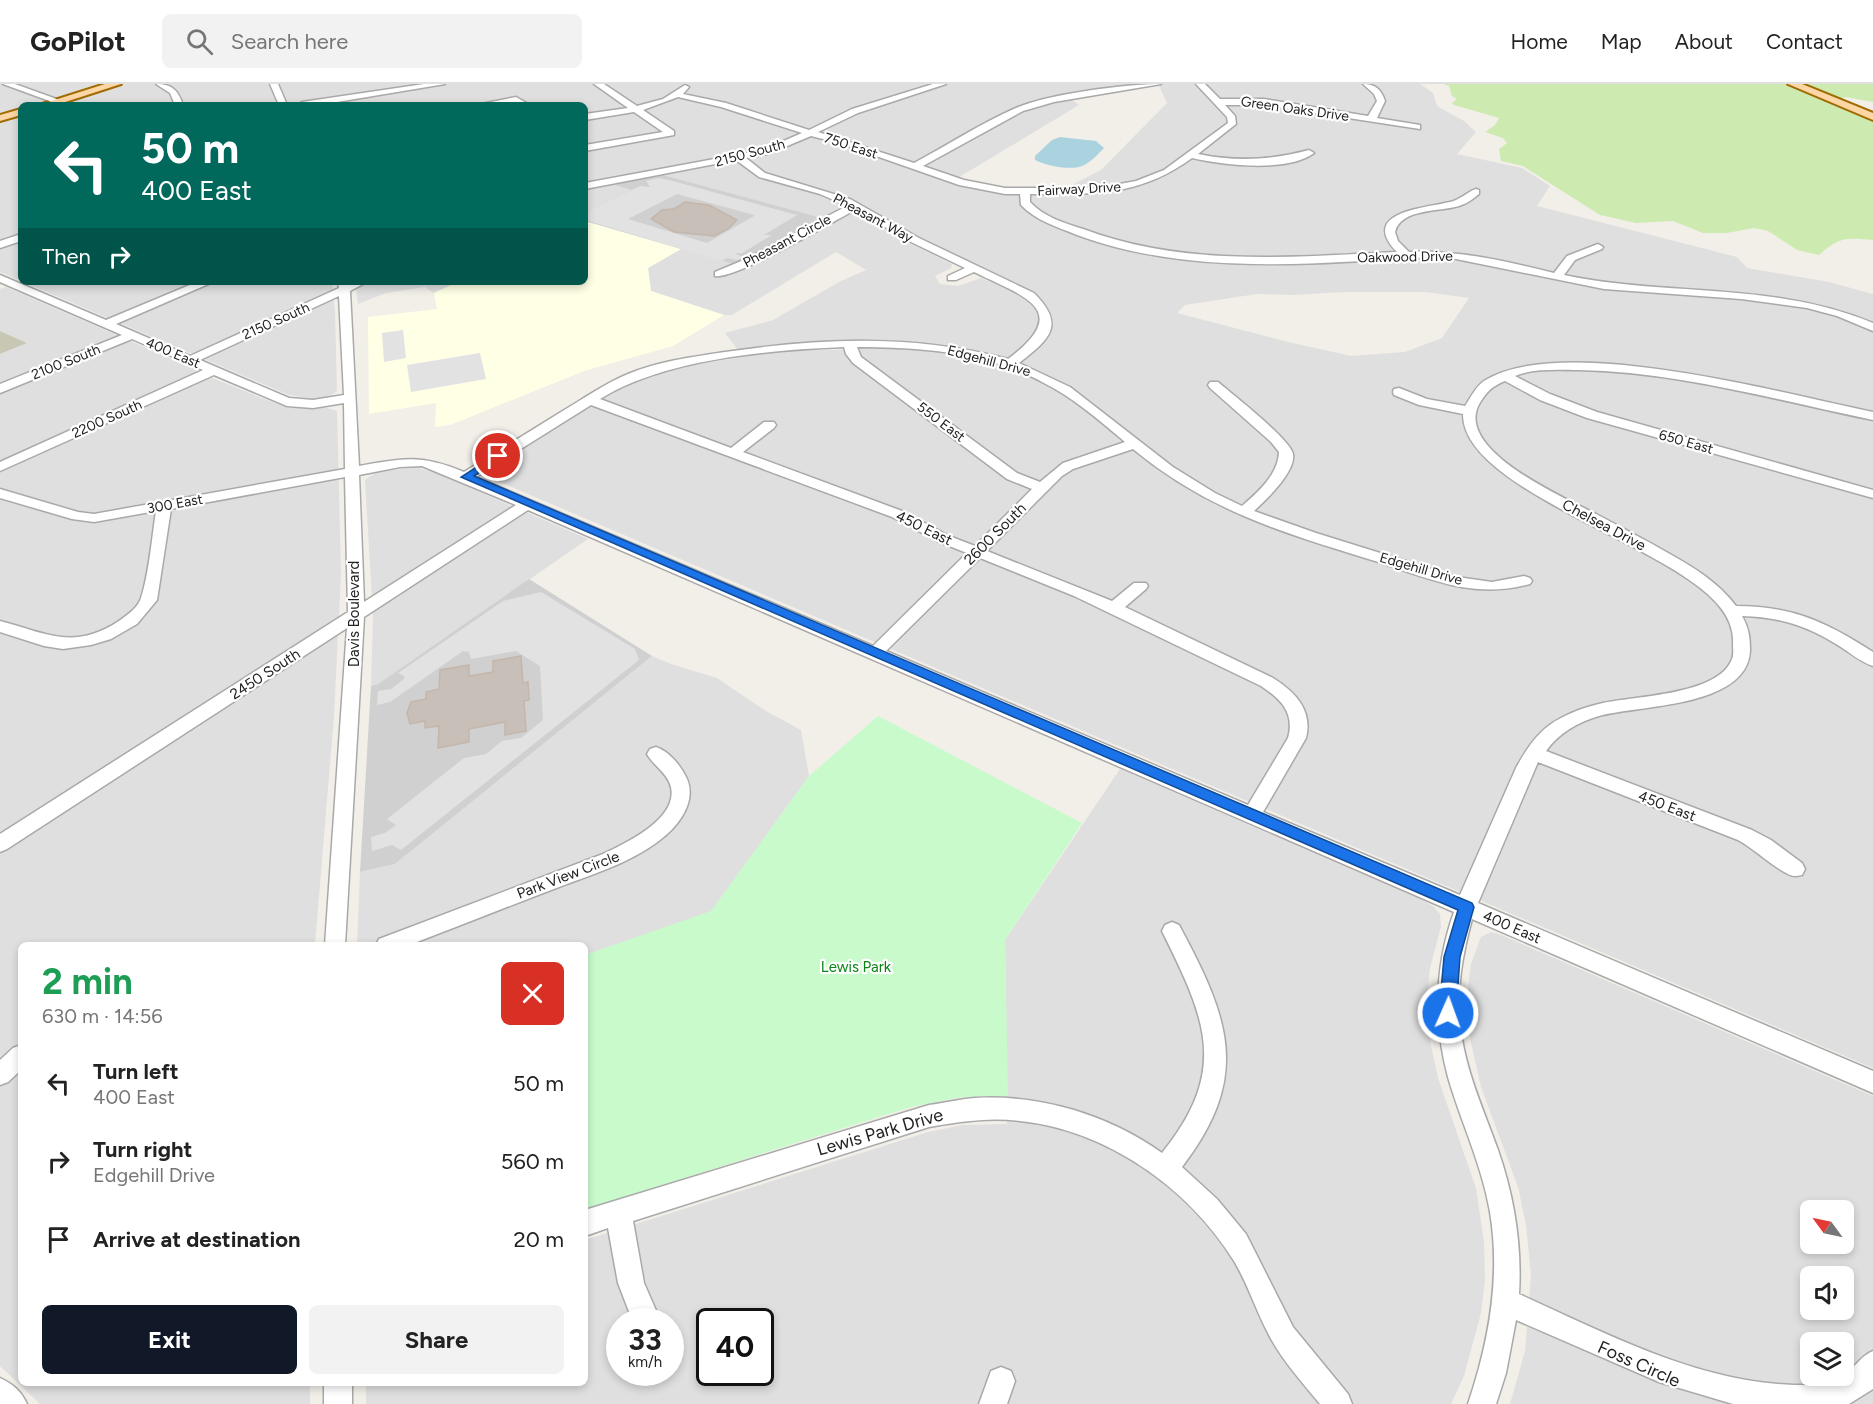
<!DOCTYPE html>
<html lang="en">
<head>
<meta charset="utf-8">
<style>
  :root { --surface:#fff; --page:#f2f2f2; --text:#222; --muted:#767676; --line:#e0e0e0; --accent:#111827 }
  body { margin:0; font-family:Figtree,sans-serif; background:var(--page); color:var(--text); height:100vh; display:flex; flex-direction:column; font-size:22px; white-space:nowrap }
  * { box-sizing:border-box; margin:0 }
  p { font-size:20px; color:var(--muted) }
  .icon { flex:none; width:33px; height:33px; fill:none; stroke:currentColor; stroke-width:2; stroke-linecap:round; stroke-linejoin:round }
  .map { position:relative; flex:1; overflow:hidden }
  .sheet { position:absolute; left:18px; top:858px; width:570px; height:444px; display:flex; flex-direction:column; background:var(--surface); border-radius:9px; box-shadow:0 3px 9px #0003 }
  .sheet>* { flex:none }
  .guide { position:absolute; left:18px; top:18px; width:570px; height:183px; border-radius:9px; box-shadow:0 3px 9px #0003; background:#00695c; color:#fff; overflow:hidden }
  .needle { width:39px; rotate:303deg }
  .fabs { position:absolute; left:1800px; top:1116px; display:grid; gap:12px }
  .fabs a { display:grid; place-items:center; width:54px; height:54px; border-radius:9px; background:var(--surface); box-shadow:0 3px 9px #0003; font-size:30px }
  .speed { position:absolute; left:606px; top:1224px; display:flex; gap:12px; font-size:30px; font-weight:700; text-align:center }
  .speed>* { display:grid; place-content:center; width:78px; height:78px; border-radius:50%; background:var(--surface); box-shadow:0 3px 9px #0003; line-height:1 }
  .speed small { font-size:15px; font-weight:400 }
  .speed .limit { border:3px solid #111; border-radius:9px; background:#fff; color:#111 }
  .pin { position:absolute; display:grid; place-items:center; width:51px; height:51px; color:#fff; margin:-26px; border:3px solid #fff; border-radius:50%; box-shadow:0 2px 6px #0007 }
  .me { position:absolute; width:66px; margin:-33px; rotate:2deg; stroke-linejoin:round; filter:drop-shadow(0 0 4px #0008) }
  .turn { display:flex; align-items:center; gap:21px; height:126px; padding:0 24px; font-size:27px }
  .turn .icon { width:78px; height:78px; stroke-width:2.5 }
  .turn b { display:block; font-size:42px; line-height:51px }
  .then { display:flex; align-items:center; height:57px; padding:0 24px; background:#0003; gap:12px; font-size:22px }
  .round { display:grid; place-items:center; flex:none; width:63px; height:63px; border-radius:9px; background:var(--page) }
  .headline { display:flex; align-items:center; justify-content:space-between; height:102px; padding:0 24px }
  h1 { font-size:36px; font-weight:700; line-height:45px; color:#1e9e55 }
  .cta { display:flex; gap:12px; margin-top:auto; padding:12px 24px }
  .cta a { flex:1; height:69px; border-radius:9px; background:var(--accent); color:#fff; font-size:24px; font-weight:700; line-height:69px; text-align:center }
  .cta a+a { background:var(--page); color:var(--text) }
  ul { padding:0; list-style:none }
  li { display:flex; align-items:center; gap:18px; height:78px; padding:0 24px }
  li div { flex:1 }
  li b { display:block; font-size:22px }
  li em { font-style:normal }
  header { display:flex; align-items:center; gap:36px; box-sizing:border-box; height:84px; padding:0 30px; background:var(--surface); border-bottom:2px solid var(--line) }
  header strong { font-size:28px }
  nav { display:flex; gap:33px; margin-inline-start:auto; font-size:21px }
  .search { width:420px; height:54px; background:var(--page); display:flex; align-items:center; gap:15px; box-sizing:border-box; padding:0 21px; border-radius:9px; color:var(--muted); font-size:22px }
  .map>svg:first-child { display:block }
  .residential { fill:#e0dfdf; fill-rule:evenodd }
  .education { fill:#ffffe5 }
  .religious { fill:#d0d0d0 }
  .construction { fill:#c7c7b4 }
  .grass { fill:#cdebb0 }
  .park { fill:#c8facc }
  .parking { fill:#e2e2e2; fill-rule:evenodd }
  .water { fill:#aad3df }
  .building { fill:#c7bfb8; stroke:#c4b6ab; stroke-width:1.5 }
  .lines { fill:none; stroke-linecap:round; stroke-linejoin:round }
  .minor-casing { stroke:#a9a9a9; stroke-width:3 }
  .major-casing { stroke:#a06b00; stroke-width:4 }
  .minor { fill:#fff; fill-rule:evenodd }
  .major { fill:#fcd6a4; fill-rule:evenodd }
  .route { fill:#1a73e8; stroke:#114b97; stroke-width:1.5 }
  .labels { text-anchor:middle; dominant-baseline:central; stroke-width:4.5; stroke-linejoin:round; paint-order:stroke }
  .far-street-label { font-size:14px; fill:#222; stroke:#fff }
  .street-label { font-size:15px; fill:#222; stroke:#fff }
  .park-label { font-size:15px; fill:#0c8416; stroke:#fff }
  .near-street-label { font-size:18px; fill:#222; stroke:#fff }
</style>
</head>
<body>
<header>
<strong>GoPilot</strong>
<div class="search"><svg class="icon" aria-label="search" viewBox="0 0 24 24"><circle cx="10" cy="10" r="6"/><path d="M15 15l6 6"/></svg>Search here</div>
<nav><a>Home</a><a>Map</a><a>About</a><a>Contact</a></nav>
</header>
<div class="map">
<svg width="1873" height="1320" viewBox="0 0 1873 1320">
  <rect width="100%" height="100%" fill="#f2efe9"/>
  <g class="residential">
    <path d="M0,0H107L35,21H21V25L0,31Z"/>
    <path d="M125,0H1145L1067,12L1079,21L951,98L990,108L1041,111H1074L1072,101L1101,86L1167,19L1159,2L1155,0H1420L1433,9L1437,22L1464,37L1476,48L1457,70L1522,84L1550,102L1537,122L1737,173L1747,184L1829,198L1873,210V984L488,393V387L493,382L614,307L645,292L675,284L779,267L914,264L916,258L882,257L794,260L738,266L725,249L773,236L839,198L866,186L836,168L732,231H724L651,207L648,184L681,165L733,180L821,134L663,91L662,86L609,95L612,100L632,106L585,128V21H53ZM890,135L920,154L1018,200L1007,205L981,194L958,202L940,200L935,192L951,184L952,180L907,158L881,141ZM1345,208H1426L1469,214L1442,254L1405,268L1351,272L1288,258L1177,229L1185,221L1257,210L1293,211Z"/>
    <path d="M21,30V197L0,188V37Z"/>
    <path d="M23,198H332L335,228L337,307L332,311L317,316L289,311Z"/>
    <path d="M355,198H458L433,209L425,203L386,209L358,220Z"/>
    <path d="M6,203L195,285L196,288L0,378V270L27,259L0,247V205Z"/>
    <path d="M212,294L287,324H327L337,327L341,490L334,632L315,861H21V1299H310V1320H40L0,1282V388L196,298Z"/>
    <path d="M415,383L436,389L588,455L378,600L371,602L373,531L365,396L375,389Z"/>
    <path d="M652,572L671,580L717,594L766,627L801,646L809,692L711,828L585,871V861H357L360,788L395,780Z"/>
    <path d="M1120,685L1420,815L1433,822L1440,830L1441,843L1430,884L1427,914L1431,962L1438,994L1476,1104L1484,1158L1485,1196L1481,1229L1464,1292L1451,1320H366V1299H585V1156L928,1048L963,1041L1007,1040L1005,856ZM620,1238H670V1288H620ZM710,1238H760V1288H710Z"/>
    <path d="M1491,848L1501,851L1873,1012V1320H1510L1525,1267L1531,1191L1526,1141L1518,1103L1481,1003L1469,950L1468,902L1471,880L1481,853ZM1810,1126H1844V1160H1810ZM1810,1192H1844V1226H1810ZM1810,1258H1844V1292H1810Z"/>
  </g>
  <path class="education" d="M585,137L681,165L648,184L651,207L724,231L673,262L584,287L450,341L435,343L436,319L369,330L368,233L437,225L434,209L458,198H585Z"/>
  <g class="religious">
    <path d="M663,91L822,134L733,180L585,137V128L631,106L612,100Z"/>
    <path d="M529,495L652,572L395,780L360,788L371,602L378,600Z"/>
  </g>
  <path class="construction" d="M0,247L27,259L0,270Z"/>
  <path class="grass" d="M1444,0H1873V18L1845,13L1831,19L1873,36V156C1847,154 1840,152 1819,171L1797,166L1768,147L1754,144L1727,149H1703L1673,137L1636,139L1600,131L1523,82L1501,77L1499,65L1507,59L1503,54L1485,48L1495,41L1499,34L1454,21L1452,19L1457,15L1452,12L1449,2Z"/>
  <path class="park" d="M878,632L1082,739L1005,856L1008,1012L962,1013L911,1023L585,1125V871L711,827L809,692Z"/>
  <g class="parking">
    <path d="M658,94L669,96L797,131L764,151H772L742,169H734L743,173L737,176L727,174L721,177L585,136L588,132L585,128L640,102L650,103L646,97ZM677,110L754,131V132L707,159L628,135Z"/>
    <path d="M403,246L406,274L384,278L382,249Z"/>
    <path d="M480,269L486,295L411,308L407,281Z"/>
    <path d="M541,508L635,565L639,576L401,766L392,761L372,767L371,753L385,749L396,741L387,735L464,674L486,670L502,657L521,654L543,636L540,582L516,567L471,575L469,568L463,567L390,618L377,621L378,607L391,605L404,595V592L398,589L503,517Z"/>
  </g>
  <path class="water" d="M1060,53L1096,57L1104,64C1099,69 1093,76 1086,80C1075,88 1047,82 1035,76V72L1052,56Z"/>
  <g class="building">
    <path d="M685,118L709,121L737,136L728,145L714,152L674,148L651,135L662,126L674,125Z"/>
    <path d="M521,572L523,599L528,598L529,616L524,617L526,647L505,651V638L469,645V658L438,664L439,642L425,644V637L410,640L407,629L411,618L426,615V608L439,605L440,586L469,581V592L493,588V577Z"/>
  </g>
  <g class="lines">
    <g class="minor-casing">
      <g id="minor">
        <path d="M3,0H15L62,17L55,19Z"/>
        <path d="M156,0C172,0 178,6 183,21H175L170,9Z"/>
        <path d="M270,0H278L287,21H279Z"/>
        <path d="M424,0H445L319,21H298L302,18Z"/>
        <path d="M594,0H604L637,22L663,15L685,1L689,3L683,10L726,19L809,46L852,25L933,0H946L858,29L818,48L914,79C948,61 981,39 1016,24C1048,10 1126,0 1161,0L1054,18L1023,27L923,82L964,96L1005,104H1098L1136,97L1164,86L1228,39L1227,33L1196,0H1205L1220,15H1264L1368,32L1377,17L1374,10L1363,0C1375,0 1381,5 1385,17L1377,34L1420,41V45L1264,21H1225L1235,32L1236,40L1198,70C1236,78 1272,76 1309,66L1314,69C1287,89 1223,81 1192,74C1138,113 1094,110 1030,110V118C1044,133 1064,139 1083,145C1184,183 1292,173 1397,168C1358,128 1425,124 1450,118C1460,116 1467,108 1476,105L1479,106V110C1473,115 1466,120 1459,122C1440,128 1401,124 1395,148L1398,157L1409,168C1459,166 1506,177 1554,189L1567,172L1598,160L1603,163L1602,165L1575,176L1564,191C1669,213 1772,197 1873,239V247L1837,232L1807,224L1741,215L1604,205L1456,175L1434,173C1315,179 1191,193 1077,151C1058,143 1036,137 1021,121L1020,110H1005L959,101L839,59L811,52L768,70L746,74L765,89L850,115L919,154L1034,209C1066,241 1050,255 1019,279L1070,303L1173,383L1215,409L1242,422C1258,408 1278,391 1279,368L1271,358L1210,304L1208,301L1210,298H1218C1232,310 1290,355 1293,370C1296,388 1266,416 1254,427L1316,449L1457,493L1492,498L1524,492L1530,494L1532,497L1530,500C1473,516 1428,494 1375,477C1284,449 1208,427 1133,365L1073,385L1062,392L987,467L1112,517L1134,499H1146L1148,502L1146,505L1125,523L1273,594C1295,608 1313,626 1306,654L1263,728L1460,811L1516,684C1527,664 1539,645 1561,634C1574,627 1589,622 1603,619C1635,612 1719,611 1732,575C1734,571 1733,565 1733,561C1734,547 1729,534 1720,523C1672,461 1462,406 1463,330L1419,321L1394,311L1393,308L1394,305L1399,304L1427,315L1465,322C1470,315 1476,302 1484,297C1562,248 1783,310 1873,328V336C1776,316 1678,288 1579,286C1559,286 1534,284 1515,292L1550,310L1597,328L1873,406V414L1587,334L1540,316L1505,297C1493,302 1488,306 1481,317C1449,364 1565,414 1596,430C1620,443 1644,455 1668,469C1693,483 1718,498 1736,522C1793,522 1826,538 1873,568V582C1860,578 1848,567 1836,560C1806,541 1778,533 1742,532C1749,544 1750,554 1750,567C1747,624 1637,621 1599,632C1578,638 1559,649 1546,667L1752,746L1771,756L1802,779L1805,785L1802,791C1797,792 1793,793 1788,790C1770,781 1756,766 1738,756L1538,678L1478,819L1873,987V1009L1472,835C1463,869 1456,904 1460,939C1464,984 1483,1024 1498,1066C1514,1112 1522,1161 1519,1210C1605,1249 1697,1298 1794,1301C1806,1301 1819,1302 1831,1299C1850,1294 1856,1274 1873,1267V1305L1849,1320H1733L1659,1298L1516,1236L1506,1289L1496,1320H1468C1489,1258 1501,1193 1490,1128C1482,1081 1461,1038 1448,993C1433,937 1435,882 1454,828L528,426L364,533L345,861H325L347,544L7,765L0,768V750L348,528L345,393L171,425L157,516L137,540L111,555L91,561L63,565L44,562L0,548V537C46,549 73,567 119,537C127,531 138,524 141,514C149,490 152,453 156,427L94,438L72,435L0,414V405L78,428L94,430L345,385L344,319L313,324L287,322L214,291L0,387V378L203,286L132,255L0,309V300L122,251L0,198V191L106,236L197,198H213L116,240L190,272L339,204L338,198H367L350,207L359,382C404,374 421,370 464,388C496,368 529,348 561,328C583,315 604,300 628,290C659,277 692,273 725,268C821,254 914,250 1008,275C1075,225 1022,212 974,188L956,196H948V192L965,184L911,158L855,126C832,138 735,196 715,192V188L746,175L847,122L820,110L759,93L736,76L585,105V99L763,66L802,49L721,23L678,13L643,26L674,47V51L585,67V61L663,48L634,28L585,36V30L628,24ZM339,212L344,311L313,316L289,314L200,276ZM844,263L846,270L853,279L1007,395L1032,405L975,462L949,452L902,427L743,368L774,344L776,341L774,338H764L731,364L600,315C664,275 769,266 844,263ZM857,263C920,263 987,268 1044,299C1074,314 1100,337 1125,358L1063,379L1040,398L1017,389L861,273ZM591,321L892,433L939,458L967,469L873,562L476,393ZM422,382L516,421L364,518L359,391L400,383ZM980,474L1074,512L1261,602C1281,615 1295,629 1288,654L1248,721L886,567Z"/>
        <path d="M516,13L530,21L515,19L476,21Z"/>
        <path d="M21,150V157L0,164V157Z"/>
        <path d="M656,663C670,668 681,682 687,695C696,716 681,738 666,751C636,777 596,789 559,803C509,822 459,842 409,861H376L379,855L603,770C626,759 682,733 670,700C665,687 653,681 647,670L650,665Z"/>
        <path d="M1172,838L1179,841C1229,934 1252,992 1182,1083L1217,1115L1246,1150L1293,1243L1348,1310L1352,1320H1320C1302,1298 1282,1276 1269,1251C1256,1227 1248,1200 1234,1177C1188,1103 1106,1046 1020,1037C989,1033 959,1038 929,1043L633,1137L644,1199L661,1238H633L618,1199L608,1144L585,1152V1126L929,1021C944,1019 960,1015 975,1014C1040,1010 1109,1031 1162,1069C1230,985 1205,934 1162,847L1165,841Z"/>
        <path d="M21,961V986L8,998L0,1001V976L13,964Z"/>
        <path d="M1001,1283L1011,1287L1015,1297L1007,1320H979L991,1287Z"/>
        <path d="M0,1294C13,1300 21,1307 27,1320H0Z"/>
        <rect x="324" y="1299" width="28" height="21"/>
      </g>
    </g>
    <g class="major-casing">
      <g id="major">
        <path d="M105,0H121L56,21H39Z"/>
        <path d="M1788,0H1802L1873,29V36Z"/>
        <path d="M21,25V31L0,37V31Z"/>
      </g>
    </g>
    <use href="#minor" class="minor"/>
    <use href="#major" class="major"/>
  </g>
  <path class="route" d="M498,369L504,372L502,375L474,392L1472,819L1474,823L1460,873L1456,929L1454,934L1448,936L1442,934L1439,929L1444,873L1458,826L461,393Z"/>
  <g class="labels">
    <g class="far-street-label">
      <text transform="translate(1295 25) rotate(8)">Green Oaks Drive</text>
      <text transform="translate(851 62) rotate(18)">750 East</text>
      <text transform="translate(750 69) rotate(-15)">2150 South</text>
      <text transform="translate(1079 105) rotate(-3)">Fairway Drive</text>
      <text transform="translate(873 134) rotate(28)">Pheasant Way</text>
      <text transform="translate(787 157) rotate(-28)">Pheasant Circle</text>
      <text transform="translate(1405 173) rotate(-1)">Oakwood Drive</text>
      <text transform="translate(276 237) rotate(-24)">2150 South</text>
      <text transform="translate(173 269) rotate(23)">400 East</text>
      <text transform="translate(989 277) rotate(15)">Edgehill Drive</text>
      <text transform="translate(66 278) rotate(-22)">2100 South</text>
      <text transform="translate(107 335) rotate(-24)">2200 South</text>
      <text transform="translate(941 338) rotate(37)">550 East</text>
      <text transform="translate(1686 358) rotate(16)">650 East</text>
      <text transform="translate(175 420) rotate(-10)">300 East</text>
      <text transform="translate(1421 485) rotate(16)">Edgehill Drive</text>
    </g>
    <g class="street-label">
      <text transform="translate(1604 441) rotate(28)">Chelsea Drive</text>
      <text transform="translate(924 444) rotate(26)">450 East</text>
      <text transform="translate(995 450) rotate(-45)">2600 South</text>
      <text transform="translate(354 530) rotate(-90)">Davis Boulevard</text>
      <text transform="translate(265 590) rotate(-33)">2450 South</text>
      <text transform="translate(1667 722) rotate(21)">450 East</text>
      <text transform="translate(568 791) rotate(-21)">Park View Circle</text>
      <text transform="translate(1512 843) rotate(23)">400 East</text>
    </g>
    <g class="park-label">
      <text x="856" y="883">Lewis Park</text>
    </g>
    <g class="near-street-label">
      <text transform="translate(880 1048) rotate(-16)">Lewis Park Drive</text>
      <text transform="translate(1639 1280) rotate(24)">Foss Circle</text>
    </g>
  </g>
</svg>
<div class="fabs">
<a><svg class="needle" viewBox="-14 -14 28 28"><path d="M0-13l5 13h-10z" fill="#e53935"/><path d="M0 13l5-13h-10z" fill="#767676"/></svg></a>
<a><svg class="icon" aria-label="sound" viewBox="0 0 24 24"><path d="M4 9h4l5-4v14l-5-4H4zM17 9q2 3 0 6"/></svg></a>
<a><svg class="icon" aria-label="layers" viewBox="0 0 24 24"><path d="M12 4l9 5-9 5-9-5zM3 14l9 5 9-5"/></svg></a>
</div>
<div class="speed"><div>33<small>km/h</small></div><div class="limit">40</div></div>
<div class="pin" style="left:498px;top:372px;background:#d93025"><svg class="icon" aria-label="arrive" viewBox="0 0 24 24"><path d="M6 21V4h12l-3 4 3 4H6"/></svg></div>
<svg class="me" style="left:1448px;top:929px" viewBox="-20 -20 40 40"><circle r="17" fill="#1a73e8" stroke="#fff" stroke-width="3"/><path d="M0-11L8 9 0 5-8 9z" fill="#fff"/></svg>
<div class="guide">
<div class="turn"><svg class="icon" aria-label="left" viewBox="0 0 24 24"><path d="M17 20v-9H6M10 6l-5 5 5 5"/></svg><div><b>50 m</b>400 East</div></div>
<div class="then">Then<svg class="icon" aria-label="right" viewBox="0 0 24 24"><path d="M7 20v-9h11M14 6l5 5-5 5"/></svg></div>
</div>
<section class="sheet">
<div class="headline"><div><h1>2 min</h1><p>630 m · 14:56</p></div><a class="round" style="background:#d93025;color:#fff"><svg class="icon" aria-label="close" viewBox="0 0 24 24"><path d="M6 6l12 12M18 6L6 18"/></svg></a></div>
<ul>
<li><svg class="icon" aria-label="left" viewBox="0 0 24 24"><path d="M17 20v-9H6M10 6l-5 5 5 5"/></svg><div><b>Turn left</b><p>400 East</p></div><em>50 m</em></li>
<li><svg class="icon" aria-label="right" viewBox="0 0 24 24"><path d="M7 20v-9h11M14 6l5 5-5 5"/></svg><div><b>Turn right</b><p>Edgehill Drive</p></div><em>560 m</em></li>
<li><svg class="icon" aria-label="arrive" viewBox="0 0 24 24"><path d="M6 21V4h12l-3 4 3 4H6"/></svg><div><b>Arrive at destination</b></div><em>20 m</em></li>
</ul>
<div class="cta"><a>Exit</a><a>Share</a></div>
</section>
</div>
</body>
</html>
